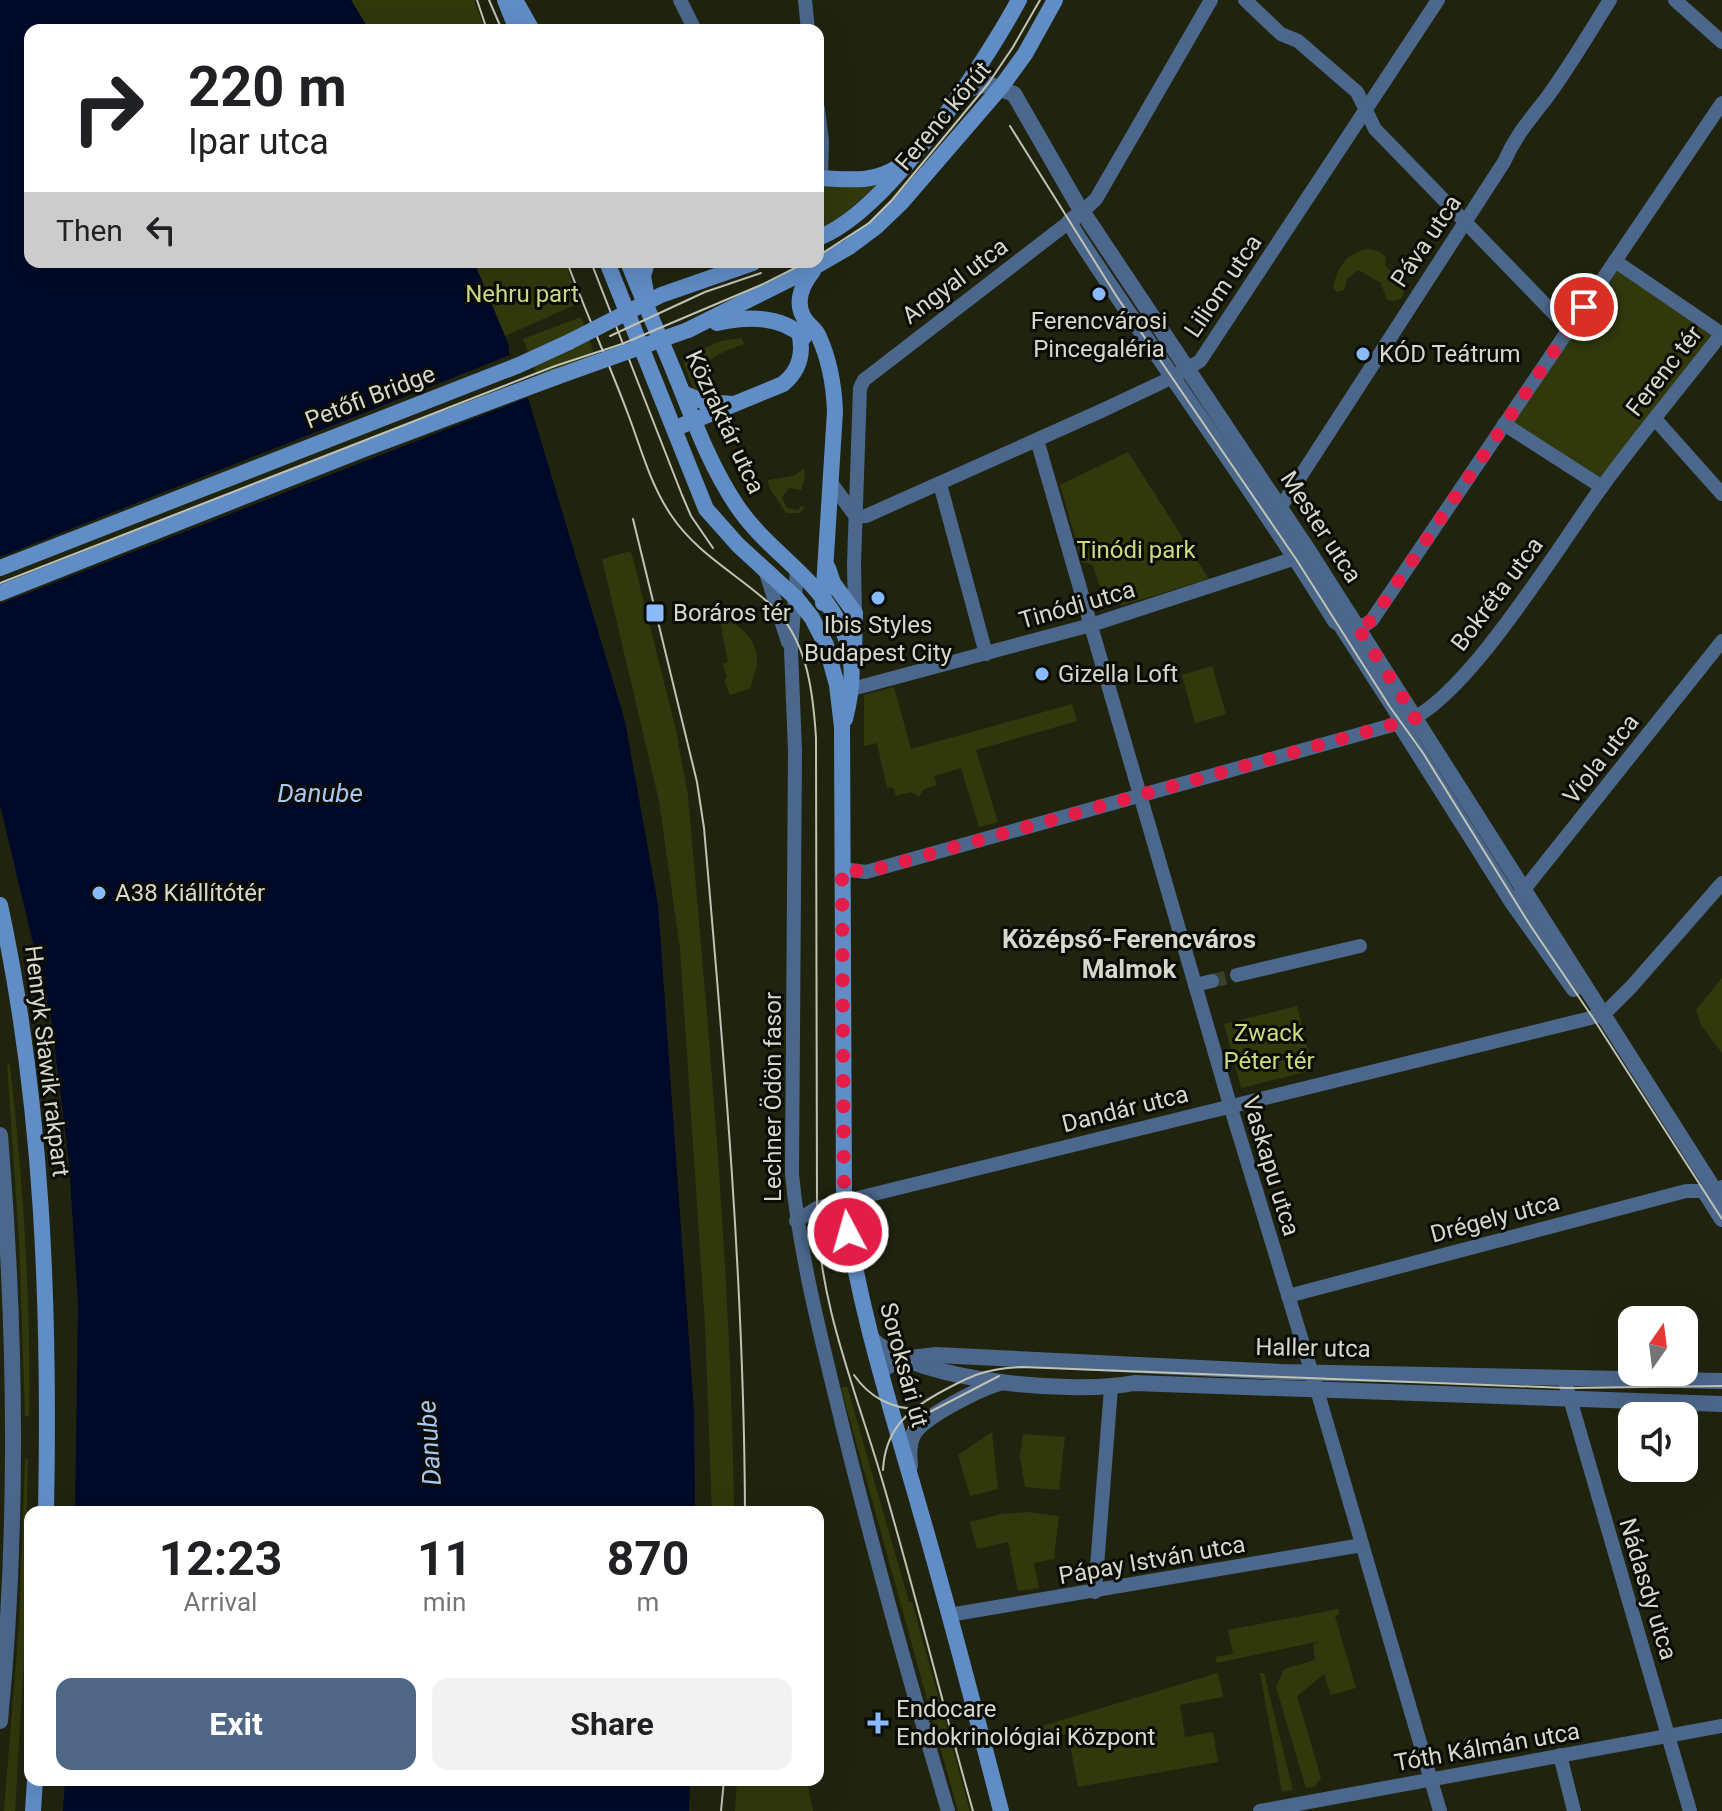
<!DOCTYPE html>
<html lang="en">
<head>
<meta charset="utf-8">
<style>
  :root { --surface:#fff; --page:#f2f2f2; --text:#202124; --muted:#757577; --accent:#4f6685 }
  body { margin:0; font-family:Roboto,sans-serif; background:var(--page); color:var(--text); height:100vh; display:flex; flex-direction:column; font-size:30px; white-space:nowrap }
  * { box-sizing:border-box; margin:0 }
  p { font-size:26px; color:var(--muted) }
  .icon { flex:none; width:44px; height:44px; fill:none; stroke:currentColor; stroke-width:2; stroke-linecap:round; stroke-linejoin:round }
  .map { position:relative; flex:1; overflow:hidden }
  .details { position:absolute; left:24px; top:1506px; width:800px; height:280px; display:flex; flex-direction:column; background:var(--surface); border-radius:16px; box-shadow:0 8px 32px #0002 }
  .details>* { flex:none }
  .top-card { position:absolute; left:24px; top:24px; width:800px; height:244px; border-radius:16px; box-shadow:0 8px 32px #0002; background:#fff; color:var(--text); overflow:hidden }
  .needle { width:52px; rotate:14deg }
  .tools { position:absolute; left:1618px; top:1306px; display:grid; gap:16px }
  .tools a { display:grid; place-items:center; width:80px; height:80px; border-radius:16px; background:var(--surface); box-shadow:0 8px 32px #0002; font-size:40px }
  .pin { position:absolute; display:grid; place-items:center; width:68px; height:68px; color:#fff; margin:-34px; border:4px solid #fff; border-radius:50%; box-shadow:0 2px 8px #0007 }
  .me { position:absolute; width:88px; margin:-44px; rotate:354deg; stroke-linejoin:round; filter:drop-shadow(0 0 6px #0008) }
  .turn { display:flex; align-items:center; gap:28px; height:168px; padding:0 32px; font-size:36px }
  .turn .icon { width:104px; height:104px; stroke-width:2.5 }
  .turn b { display:block; font-size:56px; line-height:68px }
  .then { display:flex; align-items:center; height:76px; padding:0 32px; background:#0003; gap:16px; font-size:30px }
  .eta { display:flex; justify-content:space-evenly; align-items:center; height:136px; text-align:center }
  .eta b { font-size:48px; font-weight:700; line-height:56px }
  .cta { display:flex; gap:16px; margin-top:auto; padding:16px 32px }
  .cta a { flex:1; height:92px; border-radius:16px; background:var(--accent); color:#fff; font-size:32px; font-weight:700; line-height:92px; text-align:center }
  .cta a+a { background:var(--page); color:var(--text) }
  .map>svg:first-child { display:block }
  .green { fill:#31380c }
  .water { fill:#000a28 }
  .pier { fill:#20240f }
  .lines { fill:none; stroke-linecap:round; stroke-linejoin:round }
  .minor-tunnel { stroke:#3b3f2b; stroke-width:14; stroke-dasharray:14 7; stroke-linecap:butt }
  .minor { stroke:#4b678b; stroke-width:14 }
  .tertiary { stroke:#4b678b; stroke-width:16 }
  .secondary { stroke:#618dc7; stroke-width:16 }
  .tram { stroke:#bfc2b4; stroke-width:2 }
  .secondary-bridge { stroke:#618dc7; stroke-width:16 }
  .route { stroke:#e11d48; stroke-width:14; stroke-dasharray:0 25.2 }
  .poi-dot { fill:#88bafc; stroke:#0a0c05; stroke-width:3 }
  .labels { text-anchor:middle; dominant-baseline:central; stroke-width:6; stroke-linejoin:round; paint-order:stroke }
  .street-label { font-size:24px; fill:#d5d8cb; stroke:#0a0c05 }
  .park-label { font-size:24px; fill:#cadc81; stroke:#0a0c05 }
  .poi-label { font-size:24px; fill:#d5d8cb; stroke:#0a0c05; text-anchor:start }
  .water-label { font-size:26px; font-style:italic; fill:#a7c7f2; stroke:#0a0c05 }
  .neighbourhood-label { font-size:26px; font-weight:bold; fill:#d5d8cb; stroke:#0a0c05 }
</style>
</head>
<body>
<div class="map">
<svg width="1722" height="1811" viewBox="0 0 1722 1811">
  <rect width="100%" height="100%" fill="#20240f"/>
  <g class="green">
    <path d="M351,0H474L485,30H369Z"/>
    <path d="M818,182L878,185L823,231L818,228Z"/>
    <path d="M1367,249L1378,251L1386,257L1385,265L1405,287L1402,298L1395,301L1387,300L1381,283L1358,270L1347,279L1344,290L1337,292L1333,288C1337,268 1346,253 1367,249Z"/>
    <path d="M1615,261L1722,334L1602,487L1504,424Z"/>
    <path d="M474,262H565L579,303L505,336Z"/>
    <path d="M581,317L600,369L543,391L523,339Z"/>
    <path d="M742,338L744,344C720,353 692,361 704,392L698,394L692,386L682,358L721,341Z"/>
    <path d="M1128,452L1209,579L1120,606L1116,600L1105,603L1093,565L1082,562L1060,485Z"/>
    <path d="M804,468L805,478L801,490L789,488L782,497L787,508L798,510L802,505L804,509L799,513H786L769,487L768,480L794,476Z"/>
    <path d="M631,551L676,730L688,796C709,1034 731,1273 734,1512H712L705,1326L680,949L659,801L602,559Z"/>
    <path d="M719,617C739,624 759,639 757,664C756,673 751,680 751,688L730,695L724,680L727,678L723,664L728,662Z"/>
    <path d="M1212,666L1226,714L1195,723L1182,675Z"/>
    <path d="M894,687L911,749L1072,704L1077,721L976,750L998,822L979,827L961,768L934,776L937,785L924,789L919,797L911,792L896,796L893,787L887,788L877,743L864,746V695Z"/>
    <path d="M1722,978V1053L1701,1025L1696,1010Z"/>
    <path d="M1297,1006L1313,1070L1241,1088L1224,1024Z"/>
    <path d="M7,1063L10,1065C23,1182 31,1299 29,1416H25L19,1239Z"/>
    <path d="M847,1386L909,1602H912L970,1811H958L841,1388Z"/>
    <path d="M992,1432L998,1489L970,1496L958,1455Z"/>
    <path d="M1023,1434L1065,1437L1059,1490L1025,1487L1020,1456Z"/>
    <path d="M25,1459H28L24,1659L15,1811H4L19,1624Z"/>
    <path d="M1027,1512L1059,1516L1054,1559L1034,1563L1039,1588L1018,1591L1008,1542L977,1549L970,1522L1001,1514Z"/>
    <path d="M1338,1609L1340,1614L1335,1616L1356,1688L1331,1695L1324,1674L1297,1696L1321,1778L1315,1786L1306,1788L1276,1687L1284,1669L1315,1660L1313,1644L1320,1641L1217,1663L1215,1657L1233,1654L1228,1630Z"/>
    <path d="M1218,1673L1223,1697L1180,1705L1185,1737L1213,1732L1218,1762L1078,1787L1068,1734L1035,1740L1032,1729Z"/>
    <path d="M1260,1673H1264L1293,1790L1282,1792Z"/>
    <path d="M737,1780H807L813,1811H735Z"/>
  </g>
  <g class="water">
    <path d="M0,0H351L369,30H30V262H474L505,336L529,401L625,721L658,904L694,1411L695,1512H75L78,1304L69,1163L51,1019L0,805Z"/>
    <path d="M65,1780H690L689,1811H63Z"/>
  </g>
  <path class="pier" d="M514,348L534,402L529,397L0,604V557L510,355L508,349Z"/>
  <g class="lines">
    <path class="minor-tunnel" d="M1212,981L1237,975"/>
    <g class="minor">
      <path d="M680,0L695,30"/>
      <path d="M805,0L808,30"/>
      <path d="M1245,0L1281,34L1298,41L1357,92L1375,129L1569,329"/>
      <path d="M1675,0L1722,42"/>
      <path d="M818,109L822,141L821,178"/>
      <path d="M1083,211L1096,199L1211,0"/>
      <path d="M1615,261L1722,334"/>
      <path d="M1655,419L1722,494"/>
      <path d="M1504,424L1602,487"/>
      <path d="M1037,440L1230,1105L1317,1390L1440,1811"/>
      <path d="M832,484L856,517"/>
      <path d="M940,484L986,654"/>
      <path d="M1280,508L1504,162C1516,135 1528,122 1545,100C1569,68 1589,33 1610,0"/>
      <path d="M856,517L866,516L1101,411L1171,378L1200,361L1438,0"/>
      <path d="M765,570L788,642"/>
      <path d="M797,570L791,650L795,751L792,1174C800,1259 822,1341 842,1424C874,1554 910,1683 948,1811"/>
      <path d="M855,613L854,564L860,388L864,380L1069,222"/>
      <path d="M1356,625H1365L1372,620L1722,103"/>
      <path d="M852,689L1091,625L1302,556"/>
      <path d="M842,869L866,872L1407,721C1467,698 1560,544 1601,488C1640,435 1682,385 1722,333"/>
      <path d="M1518,897L1722,641"/>
      <path d="M1237,975L1360,946"/>
      <path d="M1195,985L1212,981"/>
      <path d="M796,1221L817,1208L1603,1015L1632,986L1722,883"/>
      <path d="M1288,1296L1686,1191H1714L1722,1187"/>
      <path d="M1564,1378L1690,1811"/>
      <path d="M1095,1592L1111,1388"/>
      <path d="M949,1615L1362,1545"/>
      <path d="M1560,1755L1574,1811"/>
      <path d="M1260,1811L1722,1726"/>
    </g>
    <g class="tertiary">
      <path d="M964,90L988,84L1014,94L1076,202L1310,553L1722,1202"/>
      <path d="M1083,211L1069,222L1078,237C1162,366 1254,490 1335,621L1340,624L1398,714L1399,723L1512,902L1574,989"/>
      <path d="M0,1135C16,1330 19,1526 0,1721"/>
      <path d="M1706,1194L1722,1219"/>
      <path d="M873,1340C918,1382 1075,1395 1134,1383L1722,1404"/>
      <path d="M880,1370L903,1359L936,1355L1281,1372L1722,1381"/>
      <path d="M910,1466C909,1456 908,1444 913,1435C922,1417 979,1389 999,1383"/>
    </g>
    <g class="secondary">
      <path d="M505,0L517,30"/>
      <path d="M515,0L532,30"/>
      <path d="M818,178C848,179 872,184 898,167"/>
      <path d="M818,238C888,211 983,66 1019,0"/>
      <path d="M607,262L706,509L738,545L797,599L812,618L826,645L837,685L842,727L844,1202C858,1307 891,1408 920,1510C949,1610 975,1710 1001,1811"/>
      <path d="M628,262C643,300 660,337 675,374C693,419 710,466 737,506C765,548 812,574 837,619C856,651 854,684 845,719"/>
      <path d="M813,271C801,286 793,305 807,322C811,327 817,331 819,337C829,359 834,387 835,411L823,603"/>
      <path d="M646,293L643,276L647,262"/>
      <path d="M717,323C747,316 780,315 804,337"/>
      <path d="M688,330L816,266L849,247L877,226L901,203L1001,87L1025,54L1055,0"/>
      <path d="M683,393L704,402L733,404"/>
      <path d="M683,425L783,384C800,370 804,353 799,332"/>
      <path d="M0,568L519,365L569,342"/>
      <path d="M828,568L833,583L855,613L854,652"/>
      <path d="M0,593L364,449L556,377"/>
      <path d="M0,905C43,1104 50,1308 46,1512"/>
      <path d="M33,1811L35,1780"/>
    </g>
    <g class="tram">
      <path d="M477,0L487,30"/>
      <path d="M489,0L502,30"/>
      <path d="M1010,126L1117,297L1296,559L1390,707L1423,753L1530,925L1593,1018L1722,1219"/>
      <path d="M818,256L869,223L892,200L988,84L1013,47L1040,0"/>
      <path d="M567,262C586,313 609,363 628,414C641,448 650,484 671,515C696,553 737,574 770,604C807,638 813,690 816,738L817,1208C818,1303 857,1393 883,1483C915,1592 942,1702 973,1811"/>
      <path d="M591,262L682,495L691,516L713,548"/>
      <path d="M610,336L705,292L761,273"/>
      <path d="M633,519L697,782L704,828C724,1055 744,1284 745,1512"/>
      <path d="M0,583L555,366L622,344L761,285L807,262"/>
      <path d="M854,1375C869,1397 892,1409 918,1409"/>
      <path d="M909,1427L922,1416L999,1376"/>
      <path d="M883,1470C885,1431 906,1411 939,1393C970,1376 986,1368 1022,1367L1567,1388L1722,1386"/>
      <path d="M721,1811L724,1780"/>
    </g>
    <g class="secondary-bridge">
      <path d="M569,342L661,295L753,263"/>
      <path d="M556,377L688,330"/>
    </g>
  </g>
  <g class="lines">
    <path class="route" d="M848,1232L844,1202L842,869L866,872L1416,718L1356,625H1365L1372,620L1584,307"/>
  </g>
  <g class="poi-dot">
    <circle cx="1099" cy="294" r="8"/>
    <circle cx="1363" cy="354" r="8"/>
    <circle cx="878" cy="598" r="8"/>
    <rect x="645" y="603" width="20" height="20" rx="4"/>
    <circle cx="1042" cy="674" r="8"/>
    <circle cx="99" cy="893" r="8"/>
    <path d="M874 1711h8v8h8v8h-8v8h-8v-8h-8v-8h8z"/>
  </g>
  <g class="labels">
    <g class="street-label">
      <text transform="translate(943 116) rotate(-50)">Ferenc körút</text>
      <text transform="translate(1426 241) rotate(-56)">Páva utca</text>
      <text transform="translate(955 281) rotate(-37)">Angyal utca</text>
      <text transform="translate(1223 286) rotate(-56)">Liliom utca</text>
      <text transform="translate(1664 371) rotate(-52)">Ferenc tér</text>
      <text transform="translate(370 397) rotate(-21)">Petőfi Bridge</text>
      <text transform="translate(725 422) rotate(65)">Közraktár utca</text>
      <text transform="translate(1321 527) rotate(57)">Mester utca</text>
      <text transform="translate(1497 594) rotate(-53)">Bokréta utca</text>
      <text transform="translate(1077 605) rotate(-16)">Tinódi utca</text>
      <text transform="translate(1601 759) rotate(-52)">Viola utca</text>
      <text transform="translate(47 1061) rotate(83)">Henryk Sławik rakpart</text>
      <text transform="translate(773 1097) rotate(-90)">Lechner Ödön fasor</text>
      <text transform="translate(1125 1109) rotate(-14)">Dandár utca</text>
      <text transform="translate(1271 1166) rotate(73)">Vaskapu utca</text>
      <text transform="translate(1495 1218) rotate(-15)">Drégely utca</text>
      <text transform="translate(1313 1348) rotate(1)">Haller utca</text>
      <text transform="translate(904 1365) rotate(75)">Soroksári út</text>
      <text transform="translate(1152 1560) rotate(-10)">Pápay István utca</text>
      <text transform="translate(1648 1589) rotate(73)">Nádasdy utca</text>
      <text transform="translate(1487 1747) rotate(-10)">Tóth Kálmán utca</text>
    </g>
    <g class="park-label">
      <text x="522" y="294">Nehru part</text>
      <text x="1136" y="550">Tinódi park</text>
      <text x="1269" y="1033">Zwack<tspan x="1269" dy="28">Péter tér</tspan></text>
    </g>
    <g class="poi-label">
      <text x="1099" y="321" text-anchor="middle">Ferencvárosi<tspan x="1099" dy="28">Pincegaléria</tspan></text>
      <text x="1379" y="354">KÓD Teátrum</text>
      <text x="673" y="613">Boráros tér</text>
      <text x="878" y="625" text-anchor="middle">Ibis Styles<tspan x="878" dy="28">Budapest City</tspan></text>
      <text x="1058" y="674">Gizella Loft</text>
      <text x="115" y="893">A38 Kiállítótér</text>
      <text x="896" y="1709">Endocare<tspan x="896" dy="28">Endokrinológiai Központ</tspan></text>
    </g>
    <g class="water-label">
      <text x="320" y="793">Danube</text>
      <text transform="translate(429 1443) rotate(-94)">Danube</text>
    </g>
    <g class="neighbourhood-label">
      <text x="1129" y="939">Középső-Ferencváros<tspan x="1129" dy="30">Malmok</tspan></text>
    </g>
  </g>
</svg>
<div class="tools">
<a><svg class="needle" viewBox="-14 -14 28 28"><path d="M0-13l5 13h-10z" fill="#e53935"/><path d="M0 13l5-13h-10z" fill="#757577"/></svg></a>
<a><svg class="icon" aria-label="sound" viewBox="0 0 24 24"><path d="M4 9h4l5-4v14l-5-4H4zM17 9q2 3 0 6"/></svg></a>
</div>
<div class="pin" style="left:1584px;top:307px;background:#d93025"><svg class="icon" aria-label="arrive" viewBox="0 0 24 24"><path d="M6 21V4h12l-3 4 3 4H6"/></svg></div>
<svg class="me" style="left:848px;top:1232px" viewBox="-20 -20 40 40"><circle r="17" fill="#e11d48" stroke="#fff" stroke-width="3"/><path d="M0-11L8 9 0 5-8 9z" fill="#fff"/></svg>
<div class="top-card">
<div class="turn"><svg class="icon" aria-label="right" viewBox="0 0 24 24"><path d="M7 20v-9h11M14 6l5 5-5 5"/></svg><div><b>220 m</b>Ipar utca</div></div>
<div class="then">Then<svg class="icon" aria-label="left" viewBox="0 0 24 24"><path d="M17 20v-9H6M10 6l-5 5 5 5"/></svg></div>
</div>
<section class="details">
<div class="eta">
<div><b>12:23</b><p>Arrival</p></div>
<div><b>11</b><p>min</p></div>
<div><b>870</b><p>m</p></div>
</div>
<div class="cta"><a>Exit</a><a>Share</a></div>
</section>
</div>
</body>
</html>
